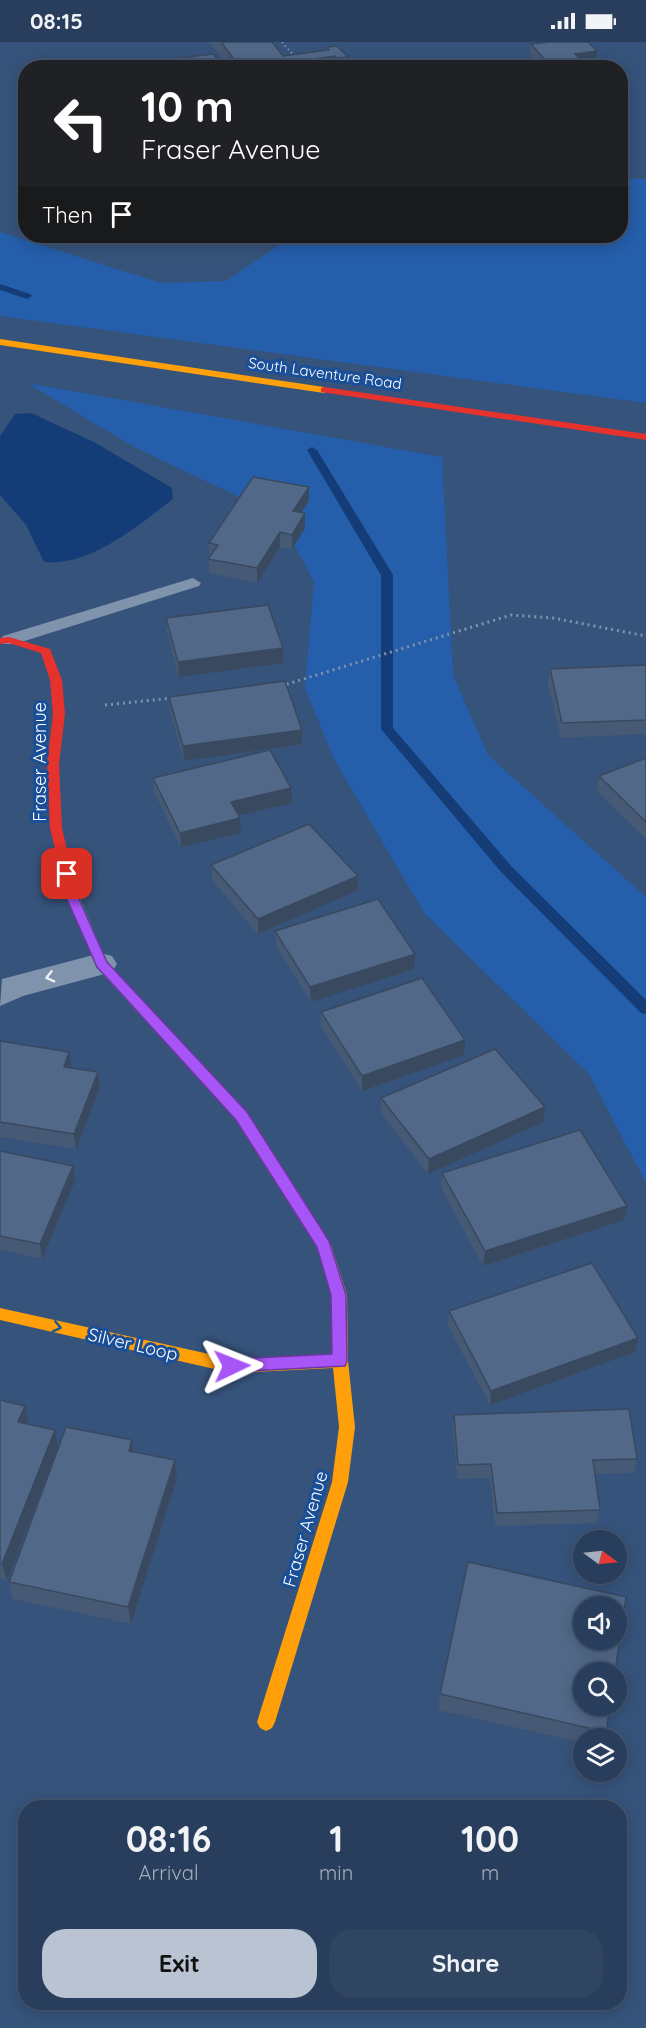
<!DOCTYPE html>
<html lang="en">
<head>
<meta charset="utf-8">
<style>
  :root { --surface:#283e5c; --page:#304562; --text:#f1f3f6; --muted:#a5aebb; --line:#445772; --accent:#b9c3d1 }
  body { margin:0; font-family:Quicksand,sans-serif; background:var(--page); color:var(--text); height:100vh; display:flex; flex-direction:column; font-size:22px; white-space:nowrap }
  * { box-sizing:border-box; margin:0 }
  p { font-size:20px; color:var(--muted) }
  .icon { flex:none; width:33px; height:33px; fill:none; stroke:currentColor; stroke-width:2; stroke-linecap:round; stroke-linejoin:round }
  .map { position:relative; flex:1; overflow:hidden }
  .drawer { position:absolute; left:18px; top:1758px; width:609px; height:210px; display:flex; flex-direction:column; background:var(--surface); border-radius:24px; box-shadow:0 3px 15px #0003,0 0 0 2px var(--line) }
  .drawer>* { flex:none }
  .banner { position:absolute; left:18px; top:18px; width:610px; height:183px; border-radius:24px; box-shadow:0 3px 15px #0003,0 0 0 2px var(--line); background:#202124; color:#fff; overflow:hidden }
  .needle { width:39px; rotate:105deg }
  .controls { position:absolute; left:573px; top:1488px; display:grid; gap:12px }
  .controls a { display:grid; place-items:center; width:54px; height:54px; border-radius:50%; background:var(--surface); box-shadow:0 3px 15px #0003,0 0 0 2px var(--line); font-size:30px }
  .pin { position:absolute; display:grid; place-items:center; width:51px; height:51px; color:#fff; margin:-26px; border-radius:12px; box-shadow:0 3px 9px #0006 }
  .me { position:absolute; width:66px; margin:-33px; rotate:88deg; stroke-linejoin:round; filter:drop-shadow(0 0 4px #0008) }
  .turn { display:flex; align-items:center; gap:21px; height:126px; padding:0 24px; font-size:27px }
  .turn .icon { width:78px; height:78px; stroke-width:2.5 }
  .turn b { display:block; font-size:42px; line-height:51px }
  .then { display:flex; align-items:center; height:57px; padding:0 24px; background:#0003; gap:12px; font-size:22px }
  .eta { display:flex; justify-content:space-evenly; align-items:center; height:102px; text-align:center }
  .eta b { font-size:36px; font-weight:800; line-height:42px }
  .primary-button { display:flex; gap:12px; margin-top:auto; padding:12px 24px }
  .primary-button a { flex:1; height:69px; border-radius:24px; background:var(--accent); color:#111; font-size:24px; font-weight:800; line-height:69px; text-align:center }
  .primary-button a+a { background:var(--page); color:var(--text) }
  .status { display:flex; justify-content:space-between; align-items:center; height:42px; padding:0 30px; background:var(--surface); direction:ltr }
  .status svg { height:16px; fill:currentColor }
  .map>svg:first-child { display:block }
  .green { fill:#255eaa }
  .water { fill:#143c76 }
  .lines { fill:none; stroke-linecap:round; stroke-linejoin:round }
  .stream { fill:#143c76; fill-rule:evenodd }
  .path-far1 { stroke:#8093ad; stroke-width:2; stroke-dasharray:1.5 3; stroke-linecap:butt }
  .path { stroke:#8093ad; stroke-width:3; stroke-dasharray:2 4; stroke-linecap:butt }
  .lane { fill:#8093ad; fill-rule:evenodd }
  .street { fill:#8093ad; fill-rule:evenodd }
  .fast { fill:#30b455; fill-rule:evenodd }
  .slow { fill:#ff9f0a; fill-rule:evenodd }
  .jam { fill:#e5322d; fill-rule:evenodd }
  .wall { fill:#465975 }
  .shaded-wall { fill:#39495f }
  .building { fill:#516888; stroke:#39495f; stroke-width:1.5; fill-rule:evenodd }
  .oneway { stroke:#eceff3 }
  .oneway2 { stroke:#1b5891 }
  .route { fill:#a855f7; stroke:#6d37a1; stroke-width:1.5 }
  .labels { text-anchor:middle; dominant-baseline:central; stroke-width:6; stroke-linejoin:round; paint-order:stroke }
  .far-street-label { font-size:15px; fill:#fff; stroke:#194e98 }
  .street-label { font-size:18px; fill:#fff; stroke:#194e98 }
</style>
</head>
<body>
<div class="status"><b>08:15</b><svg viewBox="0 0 49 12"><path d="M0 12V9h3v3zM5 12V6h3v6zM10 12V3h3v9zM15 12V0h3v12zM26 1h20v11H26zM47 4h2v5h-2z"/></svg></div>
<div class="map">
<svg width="646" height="1986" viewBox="0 0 646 1986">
  <rect width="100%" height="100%" fill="#36537b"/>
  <g class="green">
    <path d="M621,137H646V361L0,274V190L161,241L226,239L293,194H621Z"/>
    <path d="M27,341L442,415L453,633L488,713L646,855V1141L589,1032L424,871L334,717L305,646L314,540L279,474L134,405Z"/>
  </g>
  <path class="water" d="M31,371L94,400L172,446L173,457C139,483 90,525 44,520L26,483L0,453V394L15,372Z"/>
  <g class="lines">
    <g class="stream">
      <path d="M0,242L30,252L32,254L27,257L0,248Z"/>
      <path d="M312,405L317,408L393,533V686L512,825L646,958V972L641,971L502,831L381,687V533L307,408Z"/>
    </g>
    <path class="path-far1" d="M282,0L295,15"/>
    <g class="path">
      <path d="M281,644L511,573L553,576L646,594"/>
      <path d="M105,663L173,656"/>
    </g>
    <path class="lane" d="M193,536L201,541L199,544L15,602H3L0,598L3,594Z"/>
    <path class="street" d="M101,911L112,914L117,922L112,930L23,954L0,964L2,937Z"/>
    <path class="fast" d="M70,843L76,847L107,920L246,1070L306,1164L308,1168L306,1172L301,1174L296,1172L236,1078L96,925L64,847Z"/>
    <g class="slow">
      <path d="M0,297L324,345L329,348L324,351L0,303Z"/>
      <path d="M301,1162L306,1164L331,1203L347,1253L348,1319L355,1385L348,1440L275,1680L272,1686L266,1689L260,1686L257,1680L332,1440L339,1385L333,1326L232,1331L0,1278V1266L232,1317L332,1313L331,1253L317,1205L294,1168L296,1164Z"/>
    </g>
    <g class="jam">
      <path d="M324,345L646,392V398L321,350V346Z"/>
      <path d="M9,595L50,607L62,638L65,672L59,722L62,786L76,847L70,851L64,847L50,786L47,722L53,672L50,638L41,611L9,601L0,602V596Z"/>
    </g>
  </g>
  <g class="wall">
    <path d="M209,0H272L283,14L327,8V5L348,15L347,26H163L223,17Z"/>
    <path d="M531,2L597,9L596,21L592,22L596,26H540L530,14Z"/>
    <path d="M309,445V459L301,471H305V486L292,507L280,505L257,541L209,531V501Z"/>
    <path d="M166,576L283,606V621L179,635L167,591Z"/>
    <path d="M646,623V692L561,696L548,642L550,627Z"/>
    <path d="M169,655L302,688V702L184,719L170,670Z"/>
    <path d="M646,716V797L597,749L599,734Z"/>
    <path d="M153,736L292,761L239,773L241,791L181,805L154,750Z"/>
    <path d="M211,823L358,834V848L258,892L212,838Z"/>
    <path d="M275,889L414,927L311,960L276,904Z"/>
    <path d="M321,970L464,1013L362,1049L321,984Z"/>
    <path d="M0,999L71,1024V1026L98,1030L100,1045L76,1107L0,1095Z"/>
    <path d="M381,1056L545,1065L543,1080L428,1132L381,1071Z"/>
    <path d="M0,1109L75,1139L42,1217L0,1208Z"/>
    <path d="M442,1131L624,1178L483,1224L441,1146Z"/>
    <path d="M449,1269L638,1296L635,1310L490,1363L448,1284Z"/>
    <path d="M0,1358L29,1382V1383L55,1388L58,1406L132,1398L133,1409L175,1418L177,1436L131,1582L13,1557L9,1540L56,1410L7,1538L0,1537Z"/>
    <path d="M454,1373L637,1417L634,1431L595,1432L600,1468L597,1481L495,1484L490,1436L457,1437L453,1387Z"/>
    <path d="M440,1652L606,1690L605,1696H584V1701L438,1668Z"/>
  </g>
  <g class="shaded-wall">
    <path d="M597,9L596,21L574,24L575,12Z"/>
    <path d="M335,14V26H292V20Z"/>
    <path d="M348,15L347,26H337V16Z"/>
    <path d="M624,42L623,49H621V43Z"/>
    <path d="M309,445V459L293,483V469Z"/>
    <path d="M305,471V486L292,507V493Z"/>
    <path d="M280,490V505L257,541V526Z"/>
    <path d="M283,606V621L179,635L178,620Z"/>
    <path d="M302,688V702L184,719L183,704Z"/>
    <path d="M291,746L292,761L232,775L231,760Z"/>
    <path d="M240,776L241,791L181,805L180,791Z"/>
    <path d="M358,834V848L258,892V877Z"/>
    <path d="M415,912L414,927L311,960L310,945Z"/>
    <path d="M465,998L464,1013L362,1049V1034Z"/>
    <path d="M69,1010L71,1024L66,1040L64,1025Z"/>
    <path d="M98,1030L100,1045L76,1107L74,1092Z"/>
    <path d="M545,1065L543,1080L428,1132L429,1117Z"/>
    <path d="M73,1124L75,1139L42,1217L40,1202Z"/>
    <path d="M627,1164L624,1178L483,1224L485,1209Z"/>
    <path d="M638,1296L635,1310L490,1363L491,1349Z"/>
    <path d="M25,1364L29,1382L22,1398L18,1380Z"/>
    <path d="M55,1388L58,1406L7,1538L2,1522Z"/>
    <path d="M132,1398L134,1416L129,1409Z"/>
    <path d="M175,1418L177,1436L131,1582L128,1565Z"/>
  </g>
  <g class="building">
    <path d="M221,0H272L283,14L329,8L327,5L337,4L348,15L337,16L335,14L292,20L297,26H163L165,18L213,12L218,18L233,16Z"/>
    <path d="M550,0H588L597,9L575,12L582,19L589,18L596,26H552L531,2Z"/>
    <path d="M253,435L309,445L293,469L305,471L292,493L280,490L257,526L208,517L218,503L209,501Z"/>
    <path d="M268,563L283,606L178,620L166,576Z"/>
    <path d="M646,623V678L562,681L550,627Z"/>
    <path d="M285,639L302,688L183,704L169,655Z"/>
    <path d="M270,708L291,746L231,760L240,776L180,791L153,736Z"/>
    <path d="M646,716V780L599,734Z"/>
    <path d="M309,782L358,834L258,877L211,823Z"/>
    <path d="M378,857L415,912L310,945L275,889Z"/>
    <path d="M422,936L465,998L362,1034L321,970Z"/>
    <path d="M0,999L69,1010L64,1025L98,1030L74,1092L0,1080Z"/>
    <path d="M495,1007L545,1065L429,1117L381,1056Z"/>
    <path d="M580,1088L627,1164L485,1209L442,1131Z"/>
    <path d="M0,1109L73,1124L40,1202L0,1194Z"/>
    <path d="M592,1221L638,1296L491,1349L449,1269Z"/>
    <path d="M0,1358L25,1364L18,1380L55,1388L2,1522L0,1521Z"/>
    <path d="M629,1367L637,1417L593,1418L600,1468L497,1471L491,1422L458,1423L454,1373Z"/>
    <path d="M66,1385L132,1398L129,1409L175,1418L128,1565L9,1540Z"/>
    <path d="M468,1520L626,1555L615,1630H584V1664H610L606,1690L440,1652ZM584,1564H616V1598H584Z"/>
  </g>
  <defs><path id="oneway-chevron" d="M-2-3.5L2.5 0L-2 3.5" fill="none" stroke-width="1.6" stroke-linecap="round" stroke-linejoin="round" transform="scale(1.5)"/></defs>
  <use class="oneway" href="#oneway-chevron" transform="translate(50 935) rotate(165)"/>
  <use class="oneway2" href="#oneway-chevron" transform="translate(57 1285) rotate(13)"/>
  <path class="route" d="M67,828L73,832L78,855L107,920L247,1070L329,1199L346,1253L347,1319L345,1324L232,1330L226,1328L224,1324L226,1319L232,1317L332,1312L331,1253L317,1205L236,1078L97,925L66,855L60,832Z"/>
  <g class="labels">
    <g class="far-street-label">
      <text transform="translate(325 331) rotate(8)">South Laventure Road</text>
    </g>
    <g class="street-label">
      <text transform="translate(39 720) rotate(-90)">Fraser Avenue</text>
      <text transform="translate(133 1302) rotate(13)">Silver Loop</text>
      <text transform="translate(305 1487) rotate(-74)">Fraser Avenue</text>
    </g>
  </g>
</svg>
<div class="controls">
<a><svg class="needle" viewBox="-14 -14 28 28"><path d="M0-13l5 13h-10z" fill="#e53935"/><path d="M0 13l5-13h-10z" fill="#a5aebb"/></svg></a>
<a><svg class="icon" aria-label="sound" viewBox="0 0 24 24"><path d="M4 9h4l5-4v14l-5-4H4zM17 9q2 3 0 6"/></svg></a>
<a><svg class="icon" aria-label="search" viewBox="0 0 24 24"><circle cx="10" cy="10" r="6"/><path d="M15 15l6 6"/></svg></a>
<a><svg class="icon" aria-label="layers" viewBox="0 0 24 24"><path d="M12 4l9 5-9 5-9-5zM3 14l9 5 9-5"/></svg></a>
</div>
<div class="pin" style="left:67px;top:832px;background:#d93025"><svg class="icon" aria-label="arrive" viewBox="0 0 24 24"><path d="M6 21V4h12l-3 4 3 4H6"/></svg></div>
<svg class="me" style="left:232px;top:1324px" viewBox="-20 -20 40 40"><path d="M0-17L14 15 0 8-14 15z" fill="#a855f7" stroke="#fff" stroke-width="4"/></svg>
<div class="banner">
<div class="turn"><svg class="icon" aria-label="left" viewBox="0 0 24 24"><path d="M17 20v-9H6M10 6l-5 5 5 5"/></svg><div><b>10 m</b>Fraser Avenue</div></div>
<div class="then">Then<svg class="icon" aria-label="arrive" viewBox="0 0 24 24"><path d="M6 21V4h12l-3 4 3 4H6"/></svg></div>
</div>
<section class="drawer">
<div class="eta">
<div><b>08:16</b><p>Arrival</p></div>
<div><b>1</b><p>min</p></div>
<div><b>100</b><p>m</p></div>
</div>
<div class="primary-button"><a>Exit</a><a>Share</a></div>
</section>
</div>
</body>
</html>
